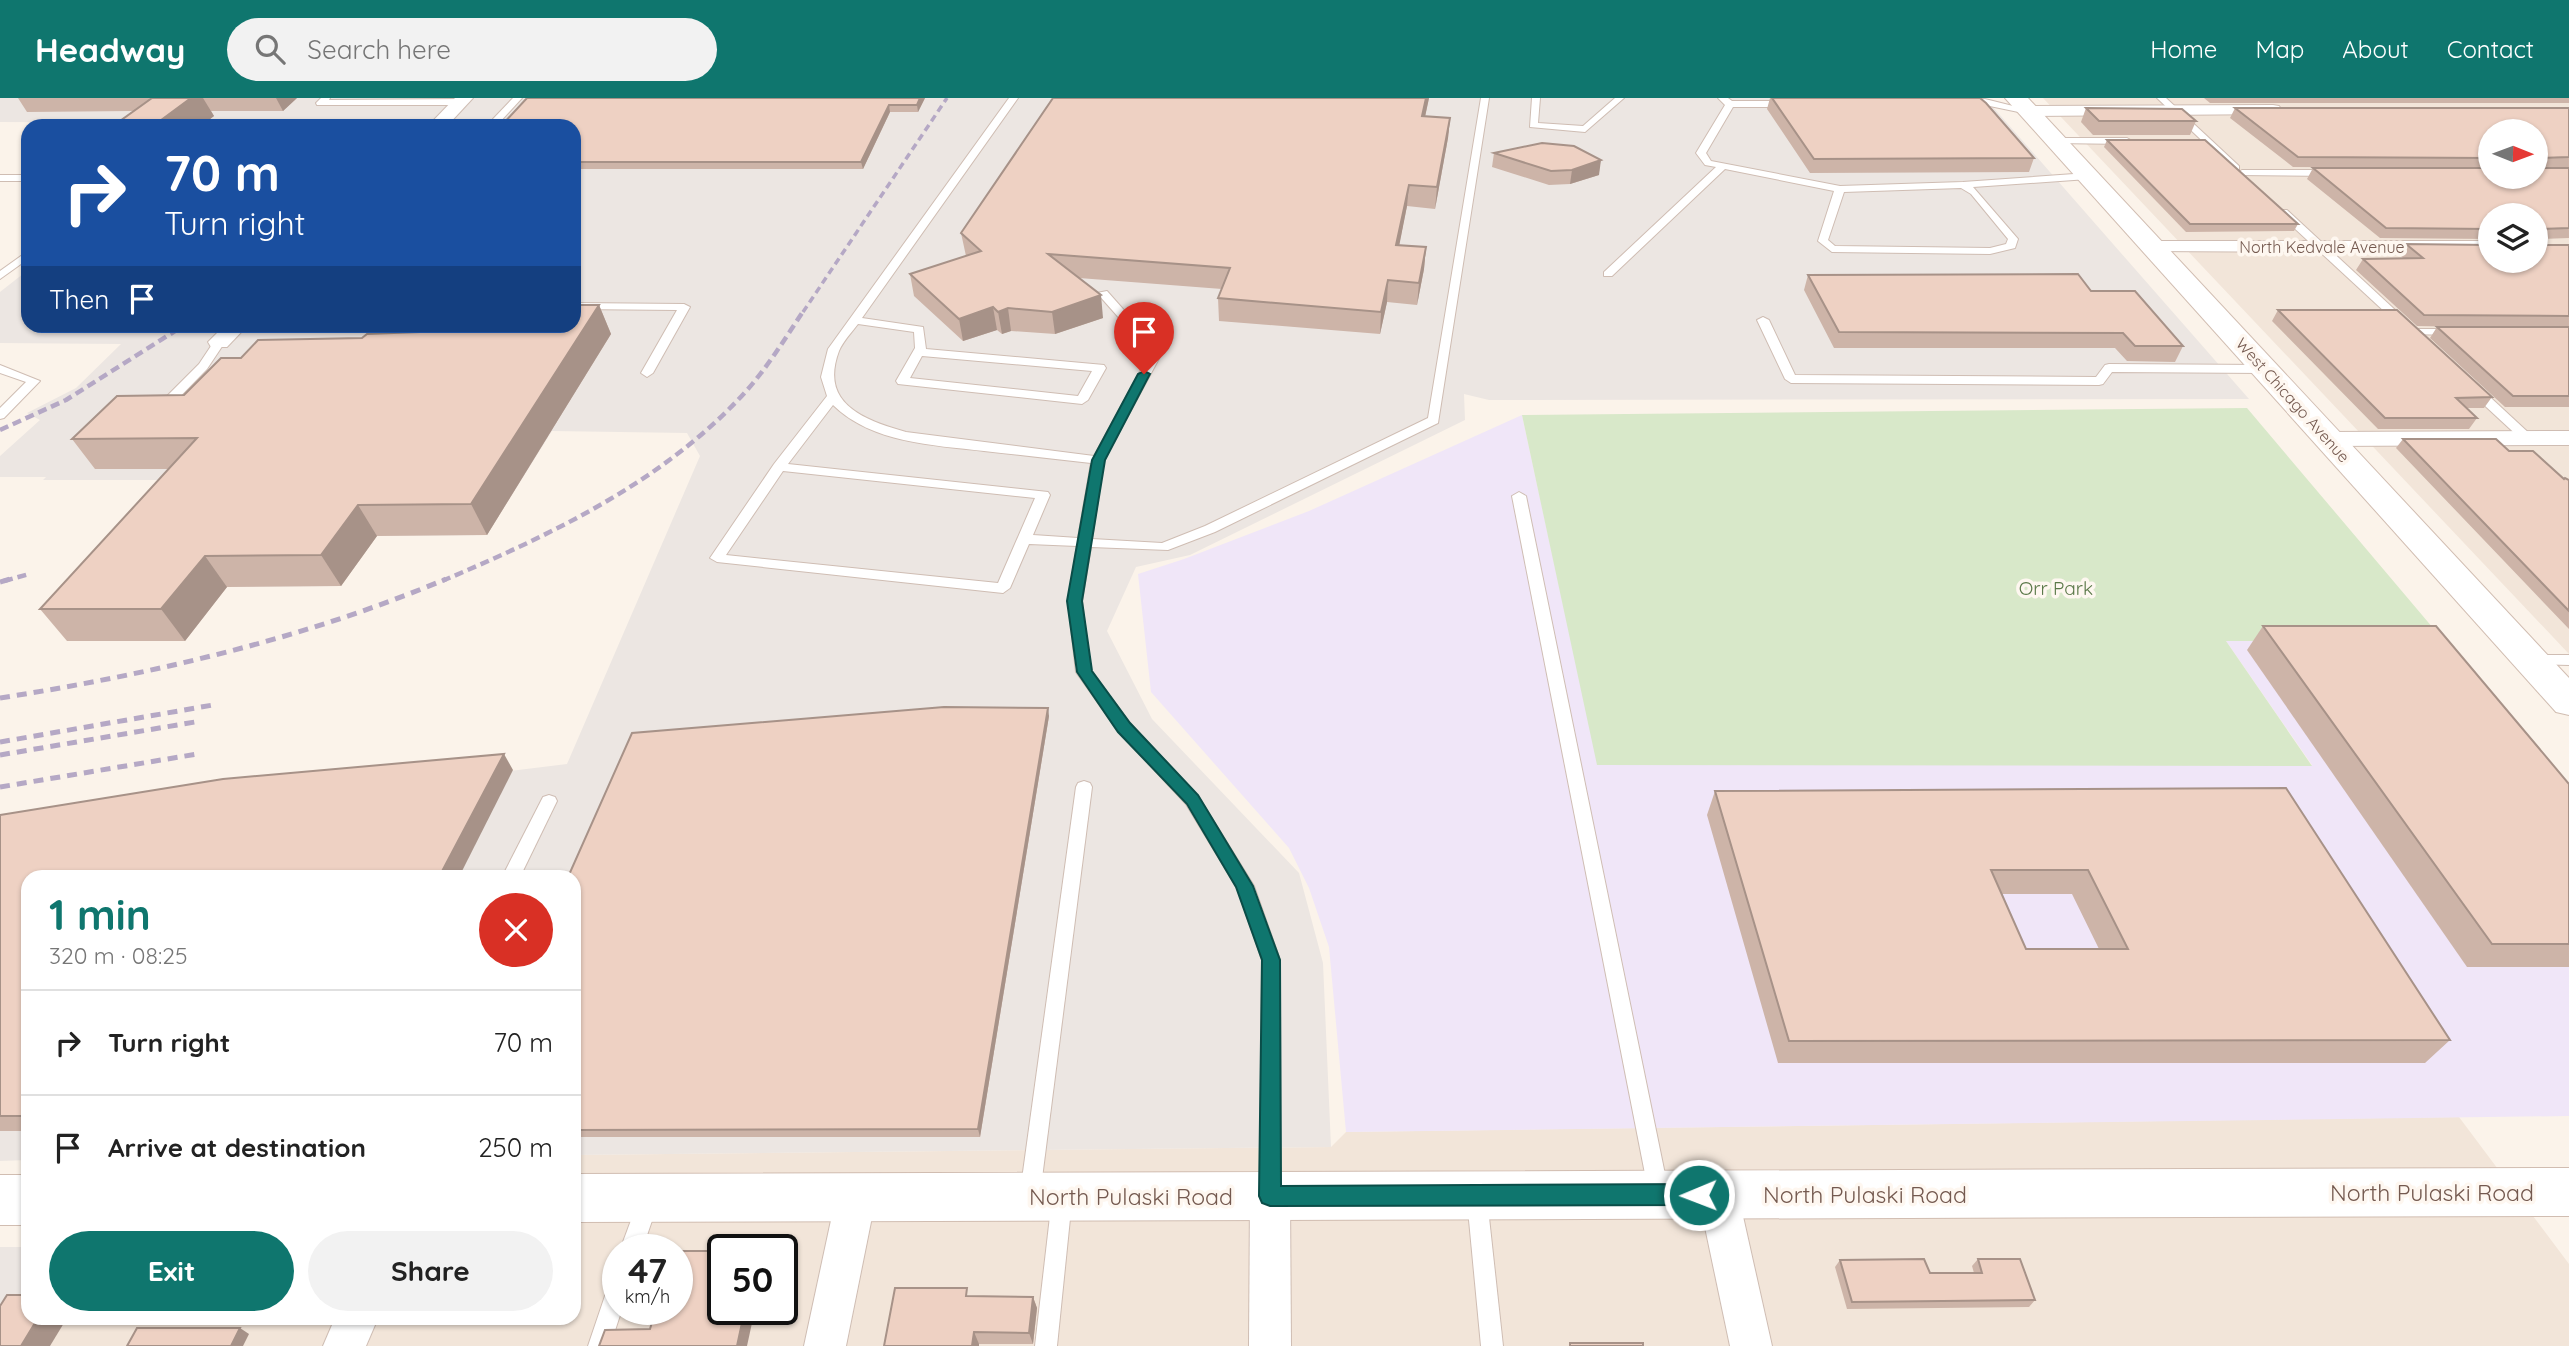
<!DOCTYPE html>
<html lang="en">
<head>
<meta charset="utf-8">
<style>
  :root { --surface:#fff; --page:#f2f2f2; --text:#222; --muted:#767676; --line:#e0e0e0; --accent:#0f766e }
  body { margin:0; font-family:Quicksand,sans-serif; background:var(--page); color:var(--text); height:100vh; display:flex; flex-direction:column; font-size:26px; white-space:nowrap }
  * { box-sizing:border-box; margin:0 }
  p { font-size:23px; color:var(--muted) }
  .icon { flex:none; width:38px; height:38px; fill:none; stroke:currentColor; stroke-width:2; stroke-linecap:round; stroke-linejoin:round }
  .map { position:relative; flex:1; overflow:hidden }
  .drawer { position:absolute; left:21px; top:772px; width:560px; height:455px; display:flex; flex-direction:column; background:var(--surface); border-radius:21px; box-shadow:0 2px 5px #0004 }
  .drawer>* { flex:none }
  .banner { position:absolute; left:21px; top:21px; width:560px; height:214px; border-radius:21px; box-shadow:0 2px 5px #0004; background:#1a4fa0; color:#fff; overflow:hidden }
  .needle { width:46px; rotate:91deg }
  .tools { position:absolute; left:2478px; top:21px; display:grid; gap:14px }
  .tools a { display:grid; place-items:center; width:70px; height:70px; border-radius:50%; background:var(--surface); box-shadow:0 2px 5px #0004; font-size:35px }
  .speed { position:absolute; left:602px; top:1136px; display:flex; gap:14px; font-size:35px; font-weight:700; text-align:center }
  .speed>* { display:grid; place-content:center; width:91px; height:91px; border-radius:50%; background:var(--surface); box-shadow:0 2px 5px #0004; line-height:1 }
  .speed small { font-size:18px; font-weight:400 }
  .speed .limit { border:4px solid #111; border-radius:10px; background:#fff; color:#111 }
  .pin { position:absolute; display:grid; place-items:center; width:60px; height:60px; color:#fff; margin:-72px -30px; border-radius:50% 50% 50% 0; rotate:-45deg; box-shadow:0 0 7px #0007 }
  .pin .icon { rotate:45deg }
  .me { position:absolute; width:77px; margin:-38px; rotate:269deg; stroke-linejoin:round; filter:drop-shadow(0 0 5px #0008) }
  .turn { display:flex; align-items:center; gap:24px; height:147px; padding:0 28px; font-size:32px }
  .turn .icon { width:91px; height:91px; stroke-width:2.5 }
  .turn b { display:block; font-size:49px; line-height:60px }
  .then { display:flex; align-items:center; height:66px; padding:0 28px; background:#0003; gap:14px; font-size:26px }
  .round { display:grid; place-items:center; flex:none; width:74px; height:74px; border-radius:37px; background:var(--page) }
  .headline { display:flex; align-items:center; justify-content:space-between; height:119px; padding:0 28px }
  h1 { font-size:42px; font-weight:800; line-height:52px; color:var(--accent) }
  .action { display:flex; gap:14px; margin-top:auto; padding:14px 28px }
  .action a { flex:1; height:80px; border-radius:42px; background:var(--accent); color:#fff; font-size:28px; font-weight:800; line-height:80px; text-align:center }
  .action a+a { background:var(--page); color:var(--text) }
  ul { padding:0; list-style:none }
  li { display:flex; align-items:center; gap:21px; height:105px; padding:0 28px; border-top:2px solid var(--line) }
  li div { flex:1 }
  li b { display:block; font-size:26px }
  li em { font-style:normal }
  header { display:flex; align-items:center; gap:42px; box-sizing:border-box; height:98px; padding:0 35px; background:var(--accent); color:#fff }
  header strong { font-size:33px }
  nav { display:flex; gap:38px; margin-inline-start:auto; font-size:24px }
  .search { width:490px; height:63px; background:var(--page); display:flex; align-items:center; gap:18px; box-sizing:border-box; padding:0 24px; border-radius:38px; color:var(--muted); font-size:26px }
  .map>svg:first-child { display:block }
  .residential { fill:#f2e5d9; fill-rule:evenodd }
  .industrial { fill:#ece6e2 }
  .education { fill:#f0e6f8 }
  .green { fill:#d8e8c9 }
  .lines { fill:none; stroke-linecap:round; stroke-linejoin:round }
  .lane-casing { stroke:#cfbdb3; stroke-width:2 }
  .street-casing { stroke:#cfbdb3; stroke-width:2 }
  .secondary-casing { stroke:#d1bdb1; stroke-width:2 }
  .lane { fill:#fff; fill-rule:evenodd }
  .street { fill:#fff; fill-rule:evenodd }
  .secondary { fill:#fff; fill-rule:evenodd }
  .rail-far2 { stroke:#b5a8c5; stroke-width:3.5; stroke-dasharray:7 4.5; stroke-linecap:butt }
  .rail-far1 { stroke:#b5a8c5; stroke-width:4.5; stroke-dasharray:9 5; stroke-linecap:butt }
  .rail { stroke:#b5a8c5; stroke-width:5; stroke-dasharray:10 7; stroke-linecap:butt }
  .wall { fill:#cdb4a8; fill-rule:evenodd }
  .shaded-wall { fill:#a79288 }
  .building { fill:#eed1c3; stroke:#a79288; stroke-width:2; fill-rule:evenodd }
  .route { fill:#0f766e; stroke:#0a4d48; stroke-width:2 }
  .labels { text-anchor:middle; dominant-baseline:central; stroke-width:7; stroke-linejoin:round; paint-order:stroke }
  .far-street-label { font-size:16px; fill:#74594f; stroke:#fef7f0 }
  .park-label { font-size:19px; fill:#5a7848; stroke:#fef7f0 }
  .near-street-label { font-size:23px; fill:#74594f; stroke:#fef7f0 }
</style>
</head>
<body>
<header>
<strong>Headway</strong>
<div class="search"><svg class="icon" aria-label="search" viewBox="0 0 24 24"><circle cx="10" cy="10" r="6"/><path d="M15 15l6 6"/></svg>Search here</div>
<nav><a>Home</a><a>Map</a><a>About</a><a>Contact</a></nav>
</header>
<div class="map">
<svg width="2569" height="1248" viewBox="0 0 2569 1248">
  <rect width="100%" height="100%" fill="#fbf3ea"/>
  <g class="residential">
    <path d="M2043,0H2569V556ZM2490,33H2536V79H2490ZM2490,117H2536V163H2490Z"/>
    <path d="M2459,1019L2569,1166V1248H0V1231L28,1189V1220H574V1057L1331,1049L1346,1034ZM618,1152H677V1211H618ZM723,1152H782V1211H723Z"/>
  </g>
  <g class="industrial">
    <path d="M0,0H1985L2249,301L1489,302L1464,296L1465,322L1190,457L1136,469L1107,533L1152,621L1299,775L1323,865L1331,1049L574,1057V779H28V1062L0,1063V736L567,666L700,358L687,335L552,333L487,437L377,438L341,488L227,489L185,543L207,382H43L46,379H0V358L40,322L27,315L76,290L121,246L0,245V194L28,172V228H574V28H206L209,25L0,24Z"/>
    <path d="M0,1149H28V1189L0,1231Z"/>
  </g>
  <path class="education" d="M1522,317L1598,667H2312L2226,543H2444L2569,691V1018L1346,1034L1329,849L1309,790L1289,750L1151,594L1138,476L1184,461L1309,413Z"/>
  <path class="green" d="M2247,310L2444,543H2226L2312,668L1597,667L1522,317Z"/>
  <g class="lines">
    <g class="lane-casing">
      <g id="lane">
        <path d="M321,0H330L329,2L461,1L465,4L461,7H317L316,5Z"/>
        <path d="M513,0H522L499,25H493V21Z"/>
        <path d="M1009,0H1018L862,220L923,229L926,251L1104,267L1106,270L1088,302L1082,306L898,286L896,283L915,250L914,234L858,226C852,234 843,243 839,253C819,306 864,322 906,334L1094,358L1150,255L1097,195L1107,193L1162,255L1104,362L1092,441L1162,445L1205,428L1428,320L1481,0H1489L1438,325L1215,434L1168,452L1091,449L1082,503L1091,573L1130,625L1198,698L1254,788L1280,862V1096L1277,1103L1270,1106L1263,1103L1260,1096L1262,862L1237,790L1186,706L1118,633L1076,574L1068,503L1077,448L1029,446L1010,490L1003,495L717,464L710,460L774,366L827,298L821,279L828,251ZM922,258L1092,273L1078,298L910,280ZM833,307C872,345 932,347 984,353C1020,357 1055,361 1091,365L1078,440L1033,437L1050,397L1048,394L788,366ZM783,373L1035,400L998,485L726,457Z"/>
        <path d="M1532,0H1540L1538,25L1583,28L1615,0H1624L1585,34L1530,29Z"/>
        <path d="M1718,0H1728L1732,3H1787L1792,6L1787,9H1733L1706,55L1711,63L1840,88L1963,84L2088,75L2093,78L2088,81L1973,89L2018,141L2015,150L1990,156L1832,154L1818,143L1834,93L1725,71L1612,178H1604V174L1716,69L1705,67L1696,55L1725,7ZM1961,90L1971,96L2008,141L2006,146L1990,150L1835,148L1828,142L1844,94Z"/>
        <path d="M2157,0H2166L2239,68V72H2233Z"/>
        <path d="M1965,1H1985L2033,13L2028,16L1985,7L1962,6V2Z"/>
        <path d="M2056,40H2127L2132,43L2127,46L2053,45L2051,43Z"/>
        <path d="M2242,72H2331L2336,75L2331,78L2239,77L2237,75Z"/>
        <rect x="0" y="77" width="28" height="6"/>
        <path d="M2279,112H2287L2407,223V227H2399L2279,116Z"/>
        <path d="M28,153V161L0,181V173Z"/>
        <path d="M574,205L684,206L690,209L653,275L647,279L641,275L677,212L574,211Z"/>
        <path d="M1763,219L1769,222L1795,277L2096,279L2105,267L2109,266L2264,267L2270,271L2264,275L2112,274L2103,286L2099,287L1791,285L1785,281L1757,222Z"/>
        <path d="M2413,231H2453L2459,234L2453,237L2409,236V232Z"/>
        <path d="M219,241L225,244L207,271L165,314H157V308L199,266L215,242Z"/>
        <path d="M0,267L40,283L4,320L0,321V310L26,284L0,275Z"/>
        <path d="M2473,286L2477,287L2531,337V343H2523L2469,293L2467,290Z"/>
        <path d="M1519,394L1526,398L1668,1091L1665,1098L1658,1101L1651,1098L1648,1091L1512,398Z"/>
        <path d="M2533,557H2569V567L2528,566L2525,562L2528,558Z"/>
        <path d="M1084,683L1090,685L1092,689L1040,1096L1037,1103L1030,1106L1023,1103L1020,1096L1076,689L1078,685Z"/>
        <path d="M549,697L555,699L557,703L520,779H502L543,699Z"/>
        <path d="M1062,1091L1069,1094L1072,1101L1057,1248H1035L1052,1101L1055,1094Z"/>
        <path d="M1477,1091L1484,1094L1487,1101L1503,1248H1481L1467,1101L1470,1094Z"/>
        <path d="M647,1095L654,1098L658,1105L642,1152H620L640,1098Z"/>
        <path d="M618,1180V1211H622L610,1248H588L610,1183Z"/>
      </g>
    </g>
    <g class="street-casing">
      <g id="street">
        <path d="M455,0H473L447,28H428Z"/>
        <path d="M2273,7L2279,8L2282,12L2279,16L2028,18L2019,13L2028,8Z"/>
        <path d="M2153,143H2490V155L2146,153L2143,149L2146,145Z"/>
        <path d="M224,228H247L227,249H211L208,244Z"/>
        <path d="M2569,333V347L2328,348L2320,346L2316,341L2320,336L2328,334Z"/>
        <path d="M1718,1077L1732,1083L1738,1096L1772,1248H1730L1698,1096L1704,1083Z"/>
        <path d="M1270,1079L1284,1085L1290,1098L1291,1248H1249L1250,1098L1256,1085Z"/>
        <path d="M856,1080L870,1086L876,1099L846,1248H804L836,1099L842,1086Z"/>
        <path d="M335,1220H378L366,1248H323Z"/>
      </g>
    </g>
    <g class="secondary-casing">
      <g id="secondary">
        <path d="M2005,0H2028L2569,580V617L2556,614Z"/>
        <path d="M2569,1070V1118L574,1124V1076Z"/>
        <rect x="0" y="1077" width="28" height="50"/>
      </g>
    </g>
    <use href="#lane" class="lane"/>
    <use href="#street" class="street"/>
    <use href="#secondary" class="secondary"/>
    <path class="rail-far2" d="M803,214L947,0"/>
    <g class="rail-far1">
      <path d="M0,332L66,302L183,228"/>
      <path d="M4,483L29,476"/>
      <path d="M442,483C551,437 667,382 748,291C769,267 786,239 804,212"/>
    </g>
    <g class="rail">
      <path d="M0,484L10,481"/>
      <path d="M0,600C153,576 303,541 446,481"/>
      <path d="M0,644L213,607"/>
      <path d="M0,657L201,623"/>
      <path d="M0,689L197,656"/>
    </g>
  </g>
  <g class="wall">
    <path d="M18,0H297L283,13H211L214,18L201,28H113L133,13L27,14Z"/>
    <path d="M527,0H925L918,14H890L863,71H574V28Z"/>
    <path d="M1053,0H1429L1425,18L1450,20L1448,40L1435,111L1407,108L1399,147L1426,149L1424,171L1417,207L1387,204L1380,236L1219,223L1218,200L1222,191L1079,180L1103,220L1055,236L1011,233L1002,236L997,232L963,243L914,198L910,176L966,158L961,135Z"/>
    <path d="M1760,0H1980L2034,60L2029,74L1810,75L1767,11L1770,0Z"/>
    <path d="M2204,0H2569V5H2210Z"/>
    <path d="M2086,10L2196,23L2190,37H2093L2081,24Z"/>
    <path d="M2235,10H2569V69L2542,70H2569V140L2541,141V144L2543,147H2569V309H2505L2430,240L2437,229H2469L2417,228L2356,172L2363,161H2404L2400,157L2406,146L2536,163L2490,117V141L2380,140L2307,81L2313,70L2536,79L2490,33V70L2293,69L2230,20Z"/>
    <path d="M2107,42L2298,126L2294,133L2186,134L2104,49Z"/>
    <path d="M1494,55L1599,77L1570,86L1549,87L1492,69Z"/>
    <path d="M1808,177L2091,193L2183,248L2175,264L2127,263L2115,250H1834L1804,192Z"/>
    <path d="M599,207L611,236L487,437L377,438L341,488L227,489L185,543H67L40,511L168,371H95L72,341L184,297L241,260L362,240L420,234Z"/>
    <path d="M2278,212L2492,299L2484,310H2467L2477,320L2469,331H2378L2272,223Z"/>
    <path d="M2403,341L2509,353L2563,381L2569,382V531L2396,350Z"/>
    <path d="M2263,528L2569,686V869H2467L2247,552Z"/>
    <path d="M1049,618L980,1039H574V779Z"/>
    <path d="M513,672L28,779V1033H0V717Z"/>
    <path d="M2286,690L2450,942L2425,965H1778L1707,717L1715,693ZM2001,796H2072L2099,851H2026Z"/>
    <path d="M1978,1161L2035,1202L2029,1209L1847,1211L1835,1169L1840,1162L1930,1175H1974L1972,1168Z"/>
    <path d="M971,1198L1033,1199L1037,1210L1033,1246H979V1248H884Z"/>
  </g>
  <g class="shaded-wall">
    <path d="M191,0H203L214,18L201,28H153Z"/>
    <path d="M276,0H297L283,13Z"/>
    <path d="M920,0H925L918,14L917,7Z"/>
    <path d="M1426,0H1429L1421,38L1422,18Z"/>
    <path d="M889,7L890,14L863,71L861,64Z"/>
    <path d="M1450,20L1448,40L1435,111L1437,89Z"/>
    <path d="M1601,62L1599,77L1570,86L1572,72Z"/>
    <path d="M1409,87L1407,108L1395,169L1396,147Z"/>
    <path d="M1426,149L1424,171L1417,207L1419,185Z"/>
    <path d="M1388,182L1387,204L1380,236L1381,214Z"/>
    <path d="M1101,197L1103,220L1055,236L1052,214Z"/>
    <path d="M599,207L611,236L487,437L471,406Z"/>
    <path d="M993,209L997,232L963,243L959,221Z"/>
    <path d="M1008,210L1011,233L1002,236L998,214Z"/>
    <path d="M358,407L377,438L341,488L321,457Z"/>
    <path d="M205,458L227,489L185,543L161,511Z"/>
    <path d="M1048,610L1049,618L980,1039L978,1031Z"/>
    <path d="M504,656L513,672L459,779H439Z"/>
    <path d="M1033,1199L1037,1210L1033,1246L1029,1235Z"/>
    <path d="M745,1211H755L747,1248H737Z"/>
    <path d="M38,1220H67L50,1248H21Z"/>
    <path d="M240,1230L249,1236L243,1248H231Z"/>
    <path d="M974,1234L979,1246V1248H972Z"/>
  </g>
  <g class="building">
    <path d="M152,0H191L153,28H113Z"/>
    <path d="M527,0H920L917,7H889L861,64H574V28H501Z"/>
    <path d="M1053,0H1426L1422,18L1450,20L1437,89L1409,87L1396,147L1426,149L1419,185L1388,182L1381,214L1218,200L1230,170L1048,156L1101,197L1052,214L1008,210L998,214L993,209L959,221L910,176L981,153L961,135Z"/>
    <path d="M1772,0H1980L1986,5L2034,60L1814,61Z"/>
    <path d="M2086,10L2182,11L2196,23H2099Z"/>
    <path d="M2235,10H2569V59L2541,60L2540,68L2543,70H2569V130L2541,131V144L2543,147H2569V218L2424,217L2363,161L2423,160L2406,146L2490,147V163H2536V117H2490V131L2386,130L2313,70H2490V79H2536V33H2490V60L2298,59Z"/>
    <path d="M2107,42H2205L2298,126H2190Z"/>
    <path d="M1542,45L1574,48L1601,62L1572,72L1551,73L1494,55Z"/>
    <path d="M2078,176L2091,193H2135L2183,248H2135L2123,235L1839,234L1808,177Z"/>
    <path d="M574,207H599L471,406L358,407L321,457L205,458L161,511H40L197,340L72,341L117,298L184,297L221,260H241L258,242L362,240L367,236L420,234L426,228H574Z"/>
    <path d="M2278,212H2397L2492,299L2456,300L2477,320H2385Z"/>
    <path d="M2437,229H2569V298H2513Z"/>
    <path d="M2403,341H2496L2509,353H2533L2564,381L2565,380L2569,382V513Z"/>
    <path d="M2263,528H2436L2569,686V846H2492Z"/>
    <path d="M944,609L1048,610L978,1031L574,1032V779H568L632,635Z"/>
    <path d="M504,656L439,779H28V1018H0V717L223,681Z"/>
    <path d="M2286,690L2450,942L1789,943L1715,693ZM1991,772H2088L2128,851H2026Z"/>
    <path d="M677,1153H723V1211H745L737,1248H599L605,1232L650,1231L656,1211H677Z"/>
    <path d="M1924,1161L1930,1175H1982L1978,1161H2020L2035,1202L1852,1204L1840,1162Z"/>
    <path d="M895,1190H967L966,1198L1033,1199L1029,1235L974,1234L972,1248H884Z"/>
    <path d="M7,1197H28V1220H38L21,1248H0V1208Z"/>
    <path d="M137,1230H240L231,1248H127Z"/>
    <rect x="1570" y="1245" width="73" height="3"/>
  </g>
  <path class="route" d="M1144,273L1150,276L1105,362L1082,503L1092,573L1130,625L1198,697L1253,788L1280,862L1281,1088L1699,1086L1706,1089L1709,1097L1706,1104L1699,1107L1270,1108L1262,1105L1259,1098L1262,862L1236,789L1187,706L1118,634L1077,574L1067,503L1092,362L1138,276Z"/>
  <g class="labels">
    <g class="far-street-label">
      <text x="2322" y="149">North Kedvale Avenue</text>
      <text transform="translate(2293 302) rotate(48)">West Chicago Avenue</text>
    </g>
    <g class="park-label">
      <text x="2056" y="490">Orr Park</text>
    </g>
    <g class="near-street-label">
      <text x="2432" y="1094">North Pulaski Road</text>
      <text x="1865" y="1096">North Pulaski Road</text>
      <text x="1131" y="1098">North Pulaski Road</text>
    </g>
  </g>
</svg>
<div class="tools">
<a><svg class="needle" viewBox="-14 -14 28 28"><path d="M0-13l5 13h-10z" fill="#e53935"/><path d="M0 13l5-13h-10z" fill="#767676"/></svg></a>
<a><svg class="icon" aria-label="layers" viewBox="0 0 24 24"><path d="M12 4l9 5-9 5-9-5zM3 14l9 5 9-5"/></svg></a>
</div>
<div class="speed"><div>47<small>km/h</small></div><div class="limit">50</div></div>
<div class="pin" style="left:1144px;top:276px;background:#d93025"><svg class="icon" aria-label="arrive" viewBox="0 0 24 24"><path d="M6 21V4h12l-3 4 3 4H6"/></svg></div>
<svg class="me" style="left:1699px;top:1097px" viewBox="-20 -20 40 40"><circle r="17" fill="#0f766e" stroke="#fff" stroke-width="3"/><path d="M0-11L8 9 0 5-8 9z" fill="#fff"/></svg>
<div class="banner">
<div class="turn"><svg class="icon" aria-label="right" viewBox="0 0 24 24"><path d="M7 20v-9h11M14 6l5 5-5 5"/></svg><div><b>70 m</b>Turn right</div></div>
<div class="then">Then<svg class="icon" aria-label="arrive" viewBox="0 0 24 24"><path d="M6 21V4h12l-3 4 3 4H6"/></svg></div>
</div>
<section class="drawer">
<div class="headline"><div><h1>1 min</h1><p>320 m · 08:25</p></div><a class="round" style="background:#d93025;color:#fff"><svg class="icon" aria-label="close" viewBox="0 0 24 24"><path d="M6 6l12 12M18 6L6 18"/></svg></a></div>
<ul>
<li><svg class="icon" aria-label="right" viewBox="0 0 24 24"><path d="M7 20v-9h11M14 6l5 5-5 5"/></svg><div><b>Turn right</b></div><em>70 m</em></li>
<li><svg class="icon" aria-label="arrive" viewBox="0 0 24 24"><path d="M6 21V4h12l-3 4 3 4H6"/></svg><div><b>Arrive at destination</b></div><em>250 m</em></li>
</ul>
<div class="action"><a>Exit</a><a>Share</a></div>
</section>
</div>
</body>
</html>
